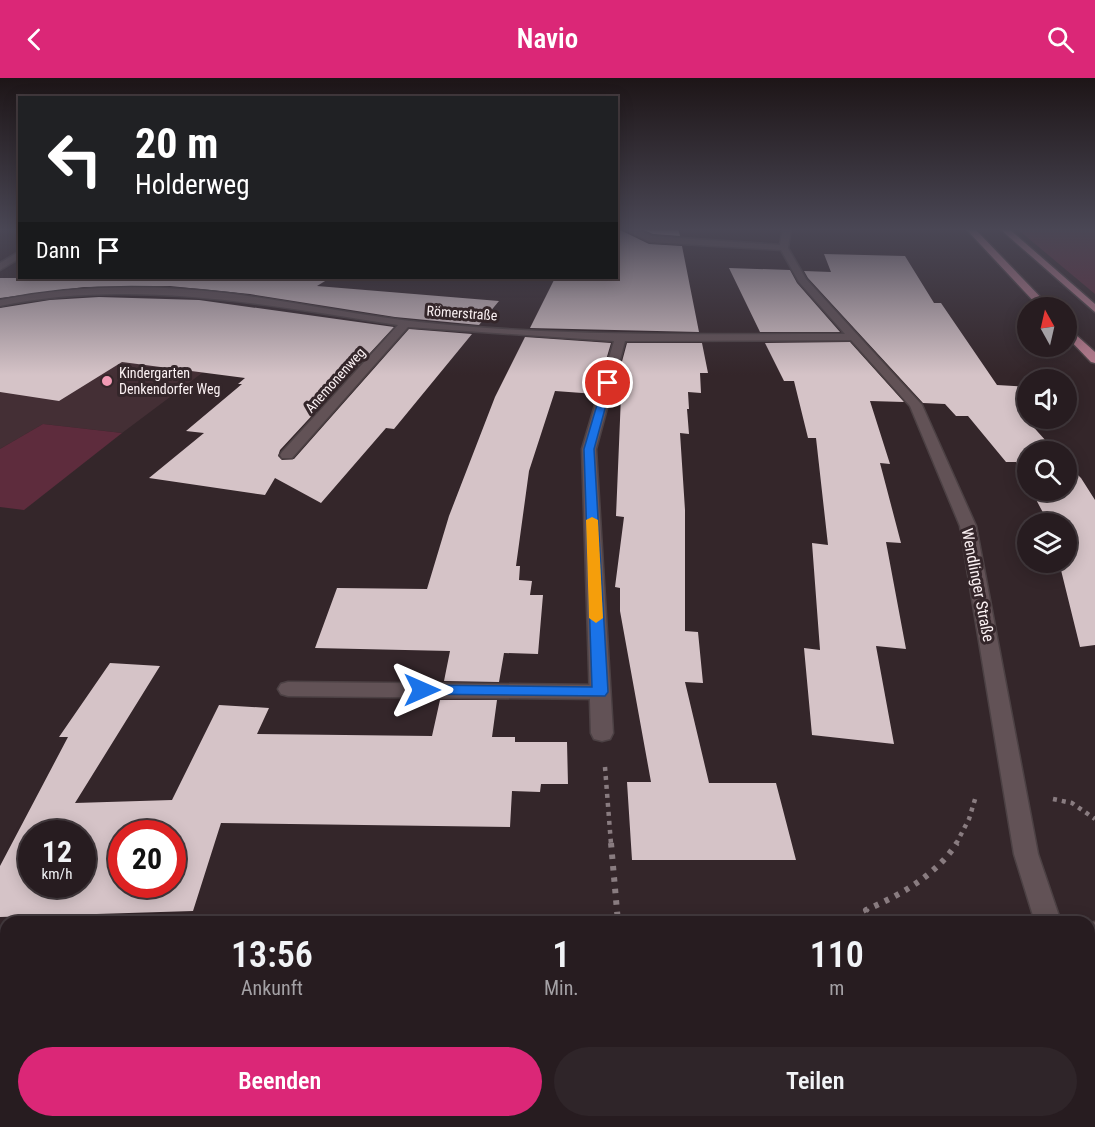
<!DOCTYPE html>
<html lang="de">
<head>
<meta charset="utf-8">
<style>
  :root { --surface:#271c20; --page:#2f2529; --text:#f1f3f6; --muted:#a4a1a5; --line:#433a3e; --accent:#db2777 }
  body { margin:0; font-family:"Roboto Condensed",sans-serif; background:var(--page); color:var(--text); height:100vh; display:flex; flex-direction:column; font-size:22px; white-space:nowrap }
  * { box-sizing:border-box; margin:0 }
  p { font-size:20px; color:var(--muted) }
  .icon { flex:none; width:33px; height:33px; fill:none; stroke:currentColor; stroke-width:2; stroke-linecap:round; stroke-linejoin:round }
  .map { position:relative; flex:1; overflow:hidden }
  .side { position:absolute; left:0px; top:838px; width:1095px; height:212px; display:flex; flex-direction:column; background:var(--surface); border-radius:18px 18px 0 0; box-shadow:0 3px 15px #0003,0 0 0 2px var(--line) }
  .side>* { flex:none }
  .top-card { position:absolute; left:18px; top:18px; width:600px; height:183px; border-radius:0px; box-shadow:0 3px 15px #0003,0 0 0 2px var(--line); background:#202124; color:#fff; overflow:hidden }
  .needle { width:39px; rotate:352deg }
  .buttons { position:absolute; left:1017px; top:219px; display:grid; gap:12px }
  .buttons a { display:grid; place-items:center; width:60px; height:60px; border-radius:50%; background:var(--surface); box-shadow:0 3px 15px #0003,0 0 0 2px var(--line); font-size:30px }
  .speed { position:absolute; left:18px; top:742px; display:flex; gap:12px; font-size:30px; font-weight:700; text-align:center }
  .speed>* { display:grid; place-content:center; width:78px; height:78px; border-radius:50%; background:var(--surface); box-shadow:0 3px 15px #0003,0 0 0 2px var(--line); line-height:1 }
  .speed small { font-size:15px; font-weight:400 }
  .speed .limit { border:9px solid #d22; background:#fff; color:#111 }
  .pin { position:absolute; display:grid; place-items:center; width:51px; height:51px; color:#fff; margin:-26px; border:3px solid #fff; border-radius:50%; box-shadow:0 2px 6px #0007 }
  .me { position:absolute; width:66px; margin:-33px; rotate:90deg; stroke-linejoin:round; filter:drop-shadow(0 0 4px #0008) }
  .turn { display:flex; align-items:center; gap:21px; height:126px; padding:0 18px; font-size:27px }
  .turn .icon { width:78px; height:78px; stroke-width:2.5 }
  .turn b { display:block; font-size:42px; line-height:51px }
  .then { display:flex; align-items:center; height:57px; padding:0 18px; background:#0003; gap:12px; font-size:22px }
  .eta { display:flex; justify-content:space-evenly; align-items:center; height:102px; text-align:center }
  .eta b { font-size:36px; font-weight:600; line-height:42px }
  .primary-button { display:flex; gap:12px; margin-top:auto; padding:12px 18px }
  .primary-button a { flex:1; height:69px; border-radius:36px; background:var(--accent); color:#fff; font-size:24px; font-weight:600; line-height:69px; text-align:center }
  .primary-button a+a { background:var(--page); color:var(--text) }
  header { display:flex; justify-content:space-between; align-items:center; height:78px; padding:0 18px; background:var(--accent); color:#fff; font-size:27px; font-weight:600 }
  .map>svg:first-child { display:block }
  .built { fill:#442f35 }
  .green { fill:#5e2c3d }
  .building { fill:#d5c3c7; fill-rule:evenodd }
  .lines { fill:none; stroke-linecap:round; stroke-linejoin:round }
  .lane-casing { stroke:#4c4144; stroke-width:3 }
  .street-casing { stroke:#4c4144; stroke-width:3 }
  .secondary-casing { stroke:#4c4144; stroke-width:3 }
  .primary-casing { stroke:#4c4144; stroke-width:3 }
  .path-far1 { stroke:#897c80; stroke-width:4.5; stroke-dasharray:4 5; stroke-linecap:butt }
  .path { stroke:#897c80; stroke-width:6; stroke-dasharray:4.5 7; stroke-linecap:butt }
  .lane { fill:#625256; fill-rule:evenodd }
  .street { fill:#625256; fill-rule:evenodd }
  .secondary { fill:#625256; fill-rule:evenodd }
  .primary { fill:#b97d8f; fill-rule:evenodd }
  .route { fill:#1a73e8; stroke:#114b97; stroke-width:1.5 }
  .slow { fill:#f59e0b }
  .poi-dot { fill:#f19ab4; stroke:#34262a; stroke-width:2 }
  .labels { text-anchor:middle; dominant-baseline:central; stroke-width:6; stroke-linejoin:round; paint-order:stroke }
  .far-street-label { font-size:14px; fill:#fbf1f3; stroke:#34262a }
  .far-poi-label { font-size:14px; fill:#fbf1f3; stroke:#34262a; text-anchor:start }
  .street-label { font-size:16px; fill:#fbf1f3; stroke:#34262a }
</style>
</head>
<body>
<header><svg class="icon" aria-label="back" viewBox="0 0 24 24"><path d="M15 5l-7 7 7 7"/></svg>Navio<svg class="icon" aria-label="search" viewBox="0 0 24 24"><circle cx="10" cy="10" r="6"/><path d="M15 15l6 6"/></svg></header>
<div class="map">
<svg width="1095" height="1049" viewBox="0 0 1095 1049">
  <rect width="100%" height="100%" fill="#34262a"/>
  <path class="built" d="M0,252L222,280L122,355L43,346L0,371Z"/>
  <g class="green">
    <path d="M1016,150H1095V216Z"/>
    <path d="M43,346L122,355L24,432L0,429V371Z"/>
  </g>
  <g class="building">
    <path d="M616,150L649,166L682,168L699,254L530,250L555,200H616Z"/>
    <path d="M639,150H678L680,158L653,156Z"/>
    <path d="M824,176L905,178L934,225H941L997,307L1028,309V343L1056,374H1028V406L1016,384H1006L968,338H956L945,326L923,325L808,200L804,193L831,194Z"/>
    <path d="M729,190L790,192L797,205L840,254H760Z"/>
    <path d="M0,200H330L317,208L499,223L479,247L395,239L250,216L170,208L84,209L0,220Z"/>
    <path d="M99,219L199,222L394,249L280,372L278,378L282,382L294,381L409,251L472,256L394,351L386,350L321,425L275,400L265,417L149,400L204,355L186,353L242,306H238L245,300L122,284L59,323L0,314V230L50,222Z"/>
    <path d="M525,259L611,265L596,316L555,313L529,393L516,488H520L519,502L532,503L530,517H543L538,576L504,575L499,604L444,603L450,573L315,570L337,510L427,511L449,438L495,319Z"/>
    <path d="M850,264L904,324L870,323L890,386L880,385L901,465L886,464L906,571L876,568L894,666L812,657L804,570L820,572L812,465L828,467L816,360H808L794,303H784L765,265Z"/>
    <path d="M627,265H702L708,295H700L701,315L688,314L689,331H687L689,356L680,355L685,432V553L698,554L703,605L685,604L709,705H776L796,782H632L627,704H651L620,533V510L615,509L624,439L616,438L621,318L613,317Z"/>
    <path d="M1066,385L1081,400L1095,422V567L1080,569L1059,484H1066V446H1049L1031,412H1066Z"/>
    <path d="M110,585L160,588L75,725L172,722L219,627L269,630L257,656L432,658L440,622H497L492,659H515V664H567L568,706H541L540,714L512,713L510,749L221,745L193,833L0,839V788L68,659H59ZM32,756H82V807H32ZM122,756H172V807H122Z"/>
  </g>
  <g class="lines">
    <g class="lane-casing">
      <path id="lane" d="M288,604L600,607L607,609L610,614L607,619L600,621L288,618L281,616L278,611L281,606Z"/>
    </g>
    <g class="street-casing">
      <g id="street">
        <path d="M622,150H633L652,158L780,167L783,150H791L788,170L806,201L922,327L976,448L1038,776L1061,844H1035L1014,776L960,448L910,328L851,262L625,263L596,371L613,655L610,661L602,663L594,661L591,655L582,371L614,263L408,249L292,380H282L280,377L282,374L398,247C266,227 132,200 0,228V222C74,207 151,206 226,215C290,223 354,237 419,244C560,259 703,256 845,256L799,204L781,172L650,164Z"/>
        <path d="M20,173V180L0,192V185Z"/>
        <path d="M924,1044H956L957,1049H925Z"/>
      </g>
    </g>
    <g class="secondary-casing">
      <g id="secondary">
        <path d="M1095,844V868L1089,869V845Z"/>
        <path d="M6,903V931L0,932V904Z"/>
      </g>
    </g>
    <g class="primary-casing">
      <g id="primary">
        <path d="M965,150H974L1051,230H1040Z"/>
        <path d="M999,150H1008L1095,226V234Z"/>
        <path d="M1066,248L1095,274V285L1091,284L1066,258Z"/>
      </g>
    </g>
    <g class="path-far1">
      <path d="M605,689L611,766"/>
      <path d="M1053,721L1072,725L1095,741"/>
      <path d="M956,766L969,741L976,718"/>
    </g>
    <g class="path">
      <path d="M611,765L618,844"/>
      <path d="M873,844L866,832C902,816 935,798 957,765"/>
    </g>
    <use href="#lane" class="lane"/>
    <use href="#street" class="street"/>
    <use href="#secondary" class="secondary"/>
    <use href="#primary" class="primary"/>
  </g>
  <linearGradient id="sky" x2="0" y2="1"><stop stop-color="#1d1517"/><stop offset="0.51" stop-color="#4a4755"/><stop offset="1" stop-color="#4a4755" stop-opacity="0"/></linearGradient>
  <rect width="1095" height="297" fill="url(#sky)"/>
  <path class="route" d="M604,303L612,305L594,371L608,614L605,618L416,616L414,612L416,609L422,607L592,609L584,371Z"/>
  <path class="slow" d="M592,439L598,442L603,540L596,545L589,540L586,442Z"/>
  <circle class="poi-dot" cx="107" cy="303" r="6"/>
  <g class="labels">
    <g class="far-street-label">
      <text transform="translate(462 235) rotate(4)">Römerstraße</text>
      <text transform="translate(335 302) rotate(-48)">Anemonenweg</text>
    </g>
    <g class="far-poi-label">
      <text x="119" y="295">Kindergarten<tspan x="119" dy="16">Denkendorfer Weg</tspan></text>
    </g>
    <g class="street-label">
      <text transform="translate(978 507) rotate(79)">Wendlinger Straße</text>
    </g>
  </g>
</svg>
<div class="buttons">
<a><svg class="needle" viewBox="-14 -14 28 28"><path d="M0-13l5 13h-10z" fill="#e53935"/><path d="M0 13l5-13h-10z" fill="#a4a1a5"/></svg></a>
<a><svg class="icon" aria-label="sound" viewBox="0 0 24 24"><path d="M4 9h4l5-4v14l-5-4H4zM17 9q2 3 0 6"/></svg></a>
<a><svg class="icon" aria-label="search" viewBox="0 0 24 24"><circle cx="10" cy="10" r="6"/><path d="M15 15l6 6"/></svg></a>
<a><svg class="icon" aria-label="layers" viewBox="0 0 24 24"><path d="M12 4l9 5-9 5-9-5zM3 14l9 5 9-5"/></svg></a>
</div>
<div class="speed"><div>12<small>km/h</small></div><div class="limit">20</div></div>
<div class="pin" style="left:608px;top:305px;background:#d93025"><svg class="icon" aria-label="arrive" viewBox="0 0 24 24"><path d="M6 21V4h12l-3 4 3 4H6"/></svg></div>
<svg class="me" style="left:422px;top:612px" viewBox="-20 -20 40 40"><path d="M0-17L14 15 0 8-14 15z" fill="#1a73e8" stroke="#fff" stroke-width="4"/></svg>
<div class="top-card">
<div class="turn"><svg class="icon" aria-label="left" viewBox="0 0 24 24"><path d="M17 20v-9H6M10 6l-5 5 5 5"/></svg><div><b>20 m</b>Holderweg</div></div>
<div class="then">Dann<svg class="icon" aria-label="arrive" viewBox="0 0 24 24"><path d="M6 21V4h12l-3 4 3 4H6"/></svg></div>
</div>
<section class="side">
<div class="eta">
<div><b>13:56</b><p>Ankunft</p></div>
<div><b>1</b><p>Min.</p></div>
<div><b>110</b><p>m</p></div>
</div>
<div class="primary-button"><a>Beenden</a><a>Teilen</a></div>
</section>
</div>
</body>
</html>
